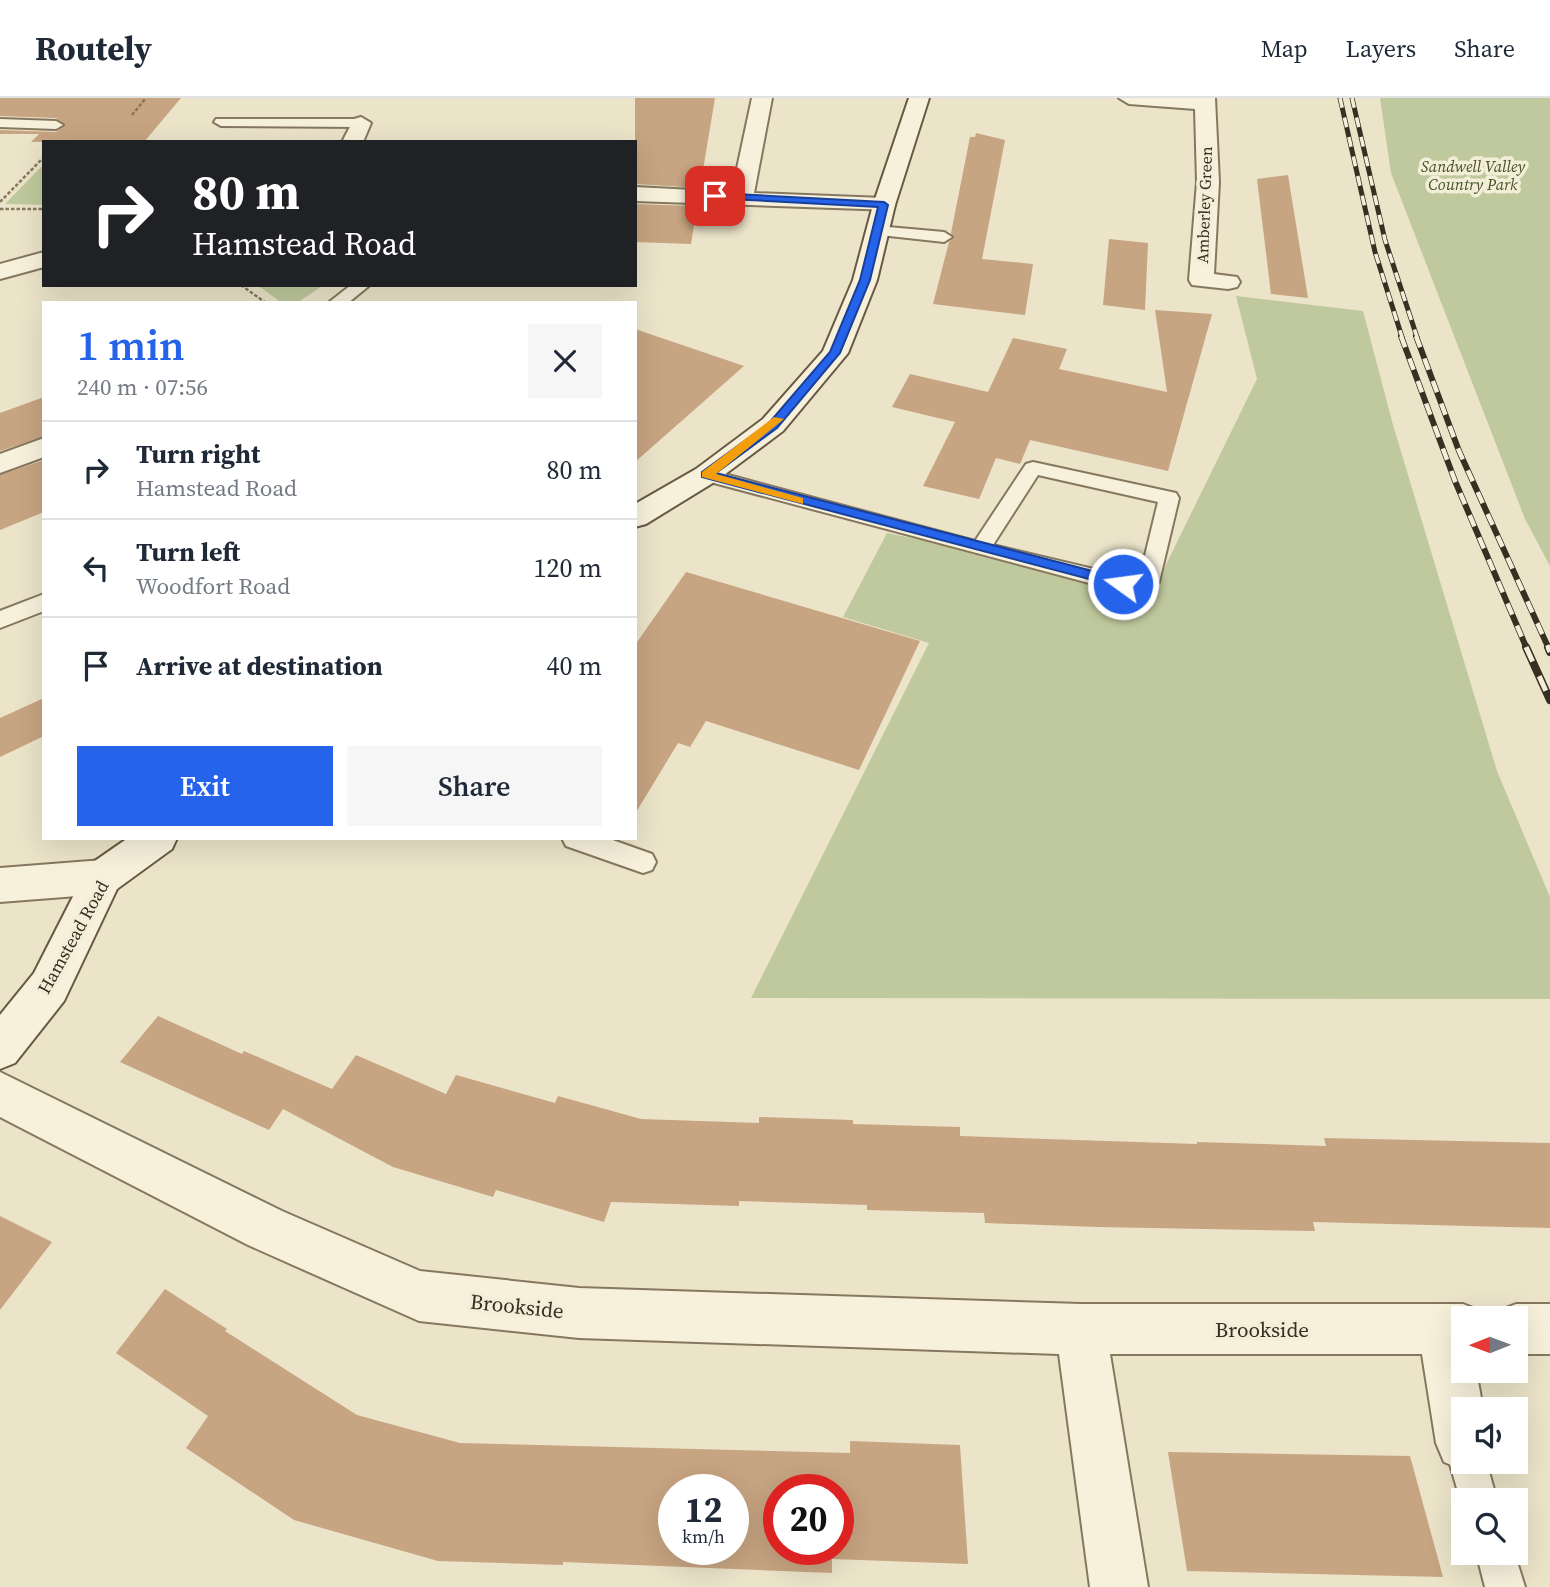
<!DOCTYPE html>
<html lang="en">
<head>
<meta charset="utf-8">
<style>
  :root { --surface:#fff; --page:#f6f6f7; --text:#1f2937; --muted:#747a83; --line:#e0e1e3; --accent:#2563eb }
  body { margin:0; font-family:"Source Serif 4",serif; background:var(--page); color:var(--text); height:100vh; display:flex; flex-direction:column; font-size:26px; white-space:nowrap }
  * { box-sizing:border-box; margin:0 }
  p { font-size:23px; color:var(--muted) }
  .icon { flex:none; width:38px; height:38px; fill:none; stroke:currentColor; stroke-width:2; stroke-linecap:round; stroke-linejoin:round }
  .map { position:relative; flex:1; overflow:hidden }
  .sheet { position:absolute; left:42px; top:203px; width:595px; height:539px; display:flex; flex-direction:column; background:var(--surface); border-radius:0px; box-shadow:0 7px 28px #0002 }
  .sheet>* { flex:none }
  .banner { position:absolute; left:42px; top:42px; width:595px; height:147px; border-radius:0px; box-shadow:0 7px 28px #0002; background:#202124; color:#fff; overflow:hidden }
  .needle { width:46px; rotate:269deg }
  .tools { position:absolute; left:1451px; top:1208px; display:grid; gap:14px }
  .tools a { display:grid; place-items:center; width:77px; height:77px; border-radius:0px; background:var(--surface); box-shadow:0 7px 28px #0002; font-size:35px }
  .speed { position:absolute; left:658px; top:1376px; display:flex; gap:14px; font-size:35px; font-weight:700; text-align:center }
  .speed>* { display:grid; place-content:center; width:91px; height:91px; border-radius:50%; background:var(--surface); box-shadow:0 7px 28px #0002; line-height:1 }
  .speed small { font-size:18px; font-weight:400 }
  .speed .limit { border:10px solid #d22; background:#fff; color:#111 }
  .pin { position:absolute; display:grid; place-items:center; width:60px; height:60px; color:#fff; margin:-30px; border-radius:14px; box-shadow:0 4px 10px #0006 }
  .me { position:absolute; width:77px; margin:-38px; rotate:284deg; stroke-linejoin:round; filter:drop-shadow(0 0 5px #0008) }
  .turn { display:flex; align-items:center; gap:24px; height:147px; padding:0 35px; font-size:32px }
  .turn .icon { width:91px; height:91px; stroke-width:2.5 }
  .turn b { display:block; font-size:49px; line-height:60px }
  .round { display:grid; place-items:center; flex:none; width:74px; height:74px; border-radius:0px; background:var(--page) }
  .headline { display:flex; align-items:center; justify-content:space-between; height:119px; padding:0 35px }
  h1 { font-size:42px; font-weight:600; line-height:52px; color:var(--accent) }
  .button { display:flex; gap:14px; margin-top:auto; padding:14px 35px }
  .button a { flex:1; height:80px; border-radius:0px; background:var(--accent); color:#fff; font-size:28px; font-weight:600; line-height:80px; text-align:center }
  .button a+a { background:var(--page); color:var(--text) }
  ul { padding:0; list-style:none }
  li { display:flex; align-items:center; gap:21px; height:98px; padding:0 35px; border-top:2px solid var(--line) }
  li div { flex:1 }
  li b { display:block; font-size:26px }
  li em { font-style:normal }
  header { display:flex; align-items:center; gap:42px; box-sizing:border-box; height:98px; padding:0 35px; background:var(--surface); border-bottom:2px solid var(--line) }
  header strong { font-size:33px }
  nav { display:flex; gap:38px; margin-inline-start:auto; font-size:24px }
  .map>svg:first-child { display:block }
  .green { fill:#c0c99d }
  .building { fill:#c7a482; fill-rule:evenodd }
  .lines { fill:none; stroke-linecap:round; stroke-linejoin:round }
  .service-casing { stroke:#86775f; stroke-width:4 }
  .minor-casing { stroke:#86775f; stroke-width:4 }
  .secondary-casing { stroke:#685942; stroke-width:4 }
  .path { stroke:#86775f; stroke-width:2.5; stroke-dasharray:3.5 2; stroke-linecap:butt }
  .service { fill:#f7f1dc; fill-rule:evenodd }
  .minor { fill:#f7f1dc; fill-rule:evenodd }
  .secondary { fill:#f7f1dc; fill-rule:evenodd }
  .rail-far2-casing { stroke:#382e21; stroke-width:5 }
  .rail-far1-casing { stroke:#382e21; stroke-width:6 }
  .rail-casing { stroke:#382e21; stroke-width:8 }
  .rail-far2 { stroke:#f3eed8; stroke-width:3.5; stroke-dasharray:10; stroke-linecap:butt }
  .rail-far1 { stroke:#f3eed8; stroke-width:4.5; stroke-dasharray:12; stroke-linecap:butt }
  .rail { stroke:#f3eed8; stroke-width:5; stroke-dasharray:16; stroke-linecap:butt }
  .route { fill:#2563eb; stroke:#184099; stroke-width:2 }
  .slow { fill:#f59e0b }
  .labels { text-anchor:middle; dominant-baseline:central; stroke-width:7; stroke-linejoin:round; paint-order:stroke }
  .far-park-label { font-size:16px; font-style:italic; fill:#455329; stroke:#f3eed8 }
  .far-street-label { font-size:16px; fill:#382e21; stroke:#f3eed8 }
  .street-label { font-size:18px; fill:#382e21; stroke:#f3eed8 }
  .near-street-label { font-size:21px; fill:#382e21; stroke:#f3eed8 }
</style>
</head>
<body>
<header>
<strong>Routely</strong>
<nav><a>Map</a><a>Layers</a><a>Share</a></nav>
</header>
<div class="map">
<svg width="1550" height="1489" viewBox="0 0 1550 1489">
  <rect width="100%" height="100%" fill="#ebe4c9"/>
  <g class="green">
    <path d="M1380,0H1550V468L1525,421L1391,75Z"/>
    <path d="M44,66V107L5,106Z"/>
    <path d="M257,187H324L301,202L306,205H282Z"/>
    <path d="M1236,198L1363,213L1393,327L1497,673L1550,799V901L751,900L929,545L843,519L887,435L982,454L1135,495L1156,487L1257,281Z"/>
  </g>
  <g class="building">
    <path d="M0,0H181L144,44H31L39,36H0V32L56,34L65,28L56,20L0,18Z"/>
    <path d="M635,0H715L700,90L635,86Z"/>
    <path d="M976,35L1005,42L982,161L1033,166L1025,217L933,206L949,144L954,140L951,135L970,39H975Z"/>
    <path d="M1288,77L1308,200L1271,196L1257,81Z"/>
    <path d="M635,106L697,108L691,146L635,144Z"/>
    <path d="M1109,141L1148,145L1145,212L1103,207Z"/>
    <path d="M1155,212L1212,216L1168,373L1030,342L1020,366L996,360L979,401L923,388L955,324L892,309L910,276L988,294L1013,240L1067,251L1059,271L1167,294Z"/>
    <path d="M635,231L744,268L635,364Z"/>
    <path d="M44,299V338L0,353V315Z"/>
    <path d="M44,362V414L0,432V377Z"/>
    <path d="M686,474L920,543L859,672L706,623L690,649L678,645L635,716V547Z"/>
    <path d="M44,600V638L0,659V620Z"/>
    <path d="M158,918L242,956L244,953L332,991L356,957L446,996L456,977L555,1005L558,998L641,1021L759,1025V1019L853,1022V1026L960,1029V1038L1197,1046V1044L1326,1048L1324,1040L1550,1045V1130L1313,1124L1315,1133L1098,1129L985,1125L984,1115L867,1112V1107L739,1103V1108L611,1104L604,1124L496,1092L493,1099L393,1069L283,1011L269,1032L120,964Z"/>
    <path d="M0,1118L52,1144L0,1212Z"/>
    <path d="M165,1191L227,1231L225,1233L357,1317L460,1345L850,1355V1343L960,1347L968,1466L832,1461V1475L563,1464V1467L438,1463L294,1422L186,1350L208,1318L116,1255ZM674,1391H733V1451H674ZM779,1391H838V1451H779Z"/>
    <path d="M1168,1354L1410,1358L1443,1479L1187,1473Z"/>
  </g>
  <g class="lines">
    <g class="service-casing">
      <g id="service">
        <path d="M0,21L56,23L63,27L56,31L0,29Z"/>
        <path d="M216,21H361L368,25L361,29L221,28L214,24Z"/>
        <path d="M877,128L944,134L952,139L944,144L871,136V130Z"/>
        <path d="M351,187H370L348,205H328Z"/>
        <path d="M1033,364L1176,395L1179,400L1159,484L1123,494L699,381L696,377L706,371L975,443L1026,366ZM1038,377L1158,404L1141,474L1123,478L993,447Z"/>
        <path d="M44,496V513L0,530V513Z"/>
        <path d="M562,740H607L652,756L656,764L652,772L643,775L566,748Z"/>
        <path d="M1463,1346V1363H1486L1497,1402H1463V1411L1449,1363L1454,1350Z"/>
        <path d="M1476,1454H1514L1525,1489H1485Z"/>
      </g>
    </g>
    <g class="minor-casing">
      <g id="minor">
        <path d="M752,0H772L754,95L884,100L892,102L895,107L892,112L635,103V89L732,94Z"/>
        <path d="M1119,0H1215L1219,84L1214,176L1237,179L1240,184L1237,189L1228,191L1192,187L1189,182L1197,84L1195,11L1129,6Z"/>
        <path d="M361,19L371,25L363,44H342L354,21Z"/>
        <path d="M44,154V169L0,181V166Z"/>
        <path d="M44,340V359L0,375V356Z"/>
        <path d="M103,762L117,767L123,779L117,791L103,796L0,804V770Z"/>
        <path d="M0,974L282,1113L420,1173L579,1190L1081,1206H1463L1481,1213L1484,1220H1463V1272H1476L1483,1311H1463V1363H1482L1463,1372L1444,1364L1436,1345L1422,1256H1110L1148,1489H1090L1059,1256L579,1240L419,1223L248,1147L0,1019Z"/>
        <path d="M1516,1206H1550V1256H1516V1220H1495L1498,1213Z"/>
      </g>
    </g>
    <g class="secondary-casing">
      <g id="secondary">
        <path d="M909,0H929L895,107L877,182L848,255L783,333L716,383L646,426L635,429V406L696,371L763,321L823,253L853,182L873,107Z"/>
        <path d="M128,740H177L172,751L117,791L64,903L15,965L0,971V917L34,875L89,767Z"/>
      </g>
    </g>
    <g class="path">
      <path d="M132,17L146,0"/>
      <path d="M0,104L44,59"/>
      <path d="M0,111H44"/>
      <path d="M241,187L266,205"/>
    </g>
    <use href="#service" class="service"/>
    <use href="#minor" class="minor"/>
    <use href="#secondary" class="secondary"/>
    <g class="rail-far2-casing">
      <g id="rail-far2">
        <path d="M1340,0L1375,154L1402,239"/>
        <path d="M1352,0L1385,142L1417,239"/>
      </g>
    </g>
    <g class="rail-far1-casing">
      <g id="rail-far1">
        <path d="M1401,238L1455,383L1527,551"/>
        <path d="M1416,238L1459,353L1549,551"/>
      </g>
    </g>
    <g class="rail-casing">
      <g id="rail">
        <path d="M1526,549L1550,602"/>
        <path d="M1548,549L1550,554"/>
      </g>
    </g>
    <use href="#rail-far2" class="rail-far2"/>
    <use href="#rail-far1" class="rail-far1"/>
    <use href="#rail" class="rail"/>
  </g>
  <path class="route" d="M715,95L884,104L888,107L870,182L840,255L777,330L716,375L1123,481L1127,482V489L1123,490L702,379V374L769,325L830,254L860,182L878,109L712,100Z"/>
  <path class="slow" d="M774,319L784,321L716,376L803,400V406L702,379V374Z"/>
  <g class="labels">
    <g class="far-park-label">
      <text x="1473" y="68">Sandwell Valley<tspan x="1473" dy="18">Country Park</tspan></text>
    </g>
    <g class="far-street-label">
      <text transform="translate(1204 107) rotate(-88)">Amberley Green</text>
    </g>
    <g class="street-label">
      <text transform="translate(73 839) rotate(-61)">Hamstead Road</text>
    </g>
    <g class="near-street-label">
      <text transform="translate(517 1208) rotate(6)">Brookside</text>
      <text x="1262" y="1231">Brookside</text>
    </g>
  </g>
</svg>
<div class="tools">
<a><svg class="needle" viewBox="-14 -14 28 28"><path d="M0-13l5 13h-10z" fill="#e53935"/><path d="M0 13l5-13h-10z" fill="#747a83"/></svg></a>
<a><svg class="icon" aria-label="sound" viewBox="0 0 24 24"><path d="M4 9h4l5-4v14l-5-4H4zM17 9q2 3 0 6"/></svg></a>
<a><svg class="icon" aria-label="search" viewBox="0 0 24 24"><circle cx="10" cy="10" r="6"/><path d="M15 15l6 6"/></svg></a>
</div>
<div class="speed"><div>12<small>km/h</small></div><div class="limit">20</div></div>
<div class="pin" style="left:715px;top:98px;background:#d93025"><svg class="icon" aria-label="arrive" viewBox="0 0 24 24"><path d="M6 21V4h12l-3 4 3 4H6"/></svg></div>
<svg class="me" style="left:1123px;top:486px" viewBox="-20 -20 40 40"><circle r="17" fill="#2563eb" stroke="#fff" stroke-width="3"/><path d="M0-11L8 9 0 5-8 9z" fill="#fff"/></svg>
<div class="banner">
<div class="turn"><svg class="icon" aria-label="right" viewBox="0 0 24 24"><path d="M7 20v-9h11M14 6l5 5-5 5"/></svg><div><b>80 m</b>Hamstead Road</div></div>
</div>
<section class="sheet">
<div class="headline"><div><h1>1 min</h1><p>240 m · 07:56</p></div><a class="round"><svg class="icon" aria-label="close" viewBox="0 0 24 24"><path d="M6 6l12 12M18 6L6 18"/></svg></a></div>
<ul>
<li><svg class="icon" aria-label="right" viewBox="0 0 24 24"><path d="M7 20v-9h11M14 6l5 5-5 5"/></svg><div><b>Turn right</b><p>Hamstead Road</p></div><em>80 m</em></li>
<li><svg class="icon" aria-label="left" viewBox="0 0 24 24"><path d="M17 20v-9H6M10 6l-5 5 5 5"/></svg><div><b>Turn left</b><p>Woodfort Road</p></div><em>120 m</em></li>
<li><svg class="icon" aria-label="arrive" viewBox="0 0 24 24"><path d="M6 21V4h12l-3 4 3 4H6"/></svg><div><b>Arrive at destination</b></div><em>40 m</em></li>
</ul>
<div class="button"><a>Exit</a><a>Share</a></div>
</section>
</div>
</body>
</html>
